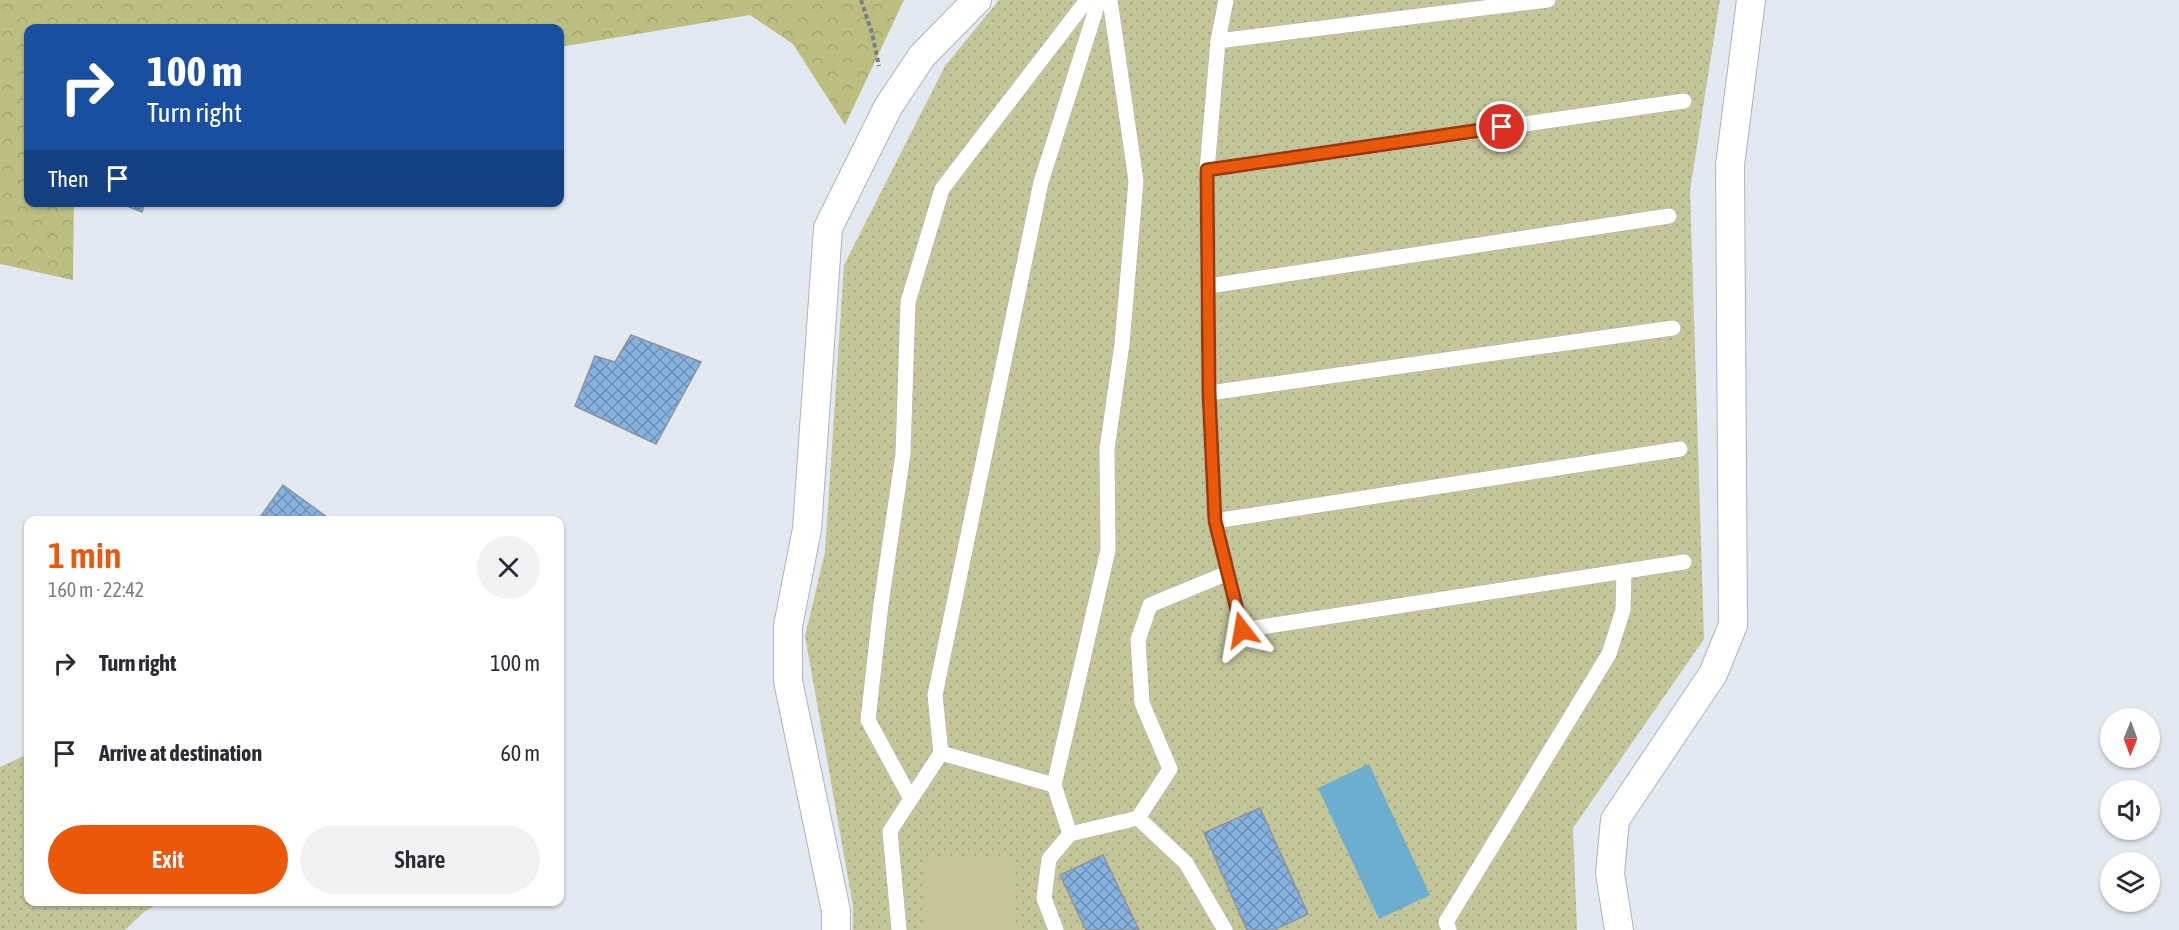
<!DOCTYPE html>
<html lang="en">
<head>
<meta charset="utf-8">
<style>
  :root { --surface:#fff; --page:#f2f2f3; --text:#2b2b33; --muted:#7c7c81; --accent:#ea580c }
  body { margin:0; font-family:"Asap Condensed",sans-serif; background:var(--page); color:var(--text); height:100vh; display:flex; flex-direction:column; font-size:22px; white-space:nowrap }
  * { box-sizing:border-box; margin:0 }
  p { font-size:20px; color:var(--muted) }
  .icon { flex:none; width:33px; height:33px; fill:none; stroke:currentColor; stroke-width:2; stroke-linecap:round; stroke-linejoin:round }
  .map { position:relative; flex:1; overflow:hidden }
  .drawer { position:absolute; left:24px; top:516px; width:540px; height:390px; display:flex; flex-direction:column; background:var(--surface); border-radius:12px; box-shadow:0 2px 4px #0004 }
  .drawer>* { flex:none }
  .hud { position:absolute; left:24px; top:24px; width:540px; height:183px; border-radius:12px; box-shadow:0 2px 4px #0004; background:#1a4fa0; color:#fff; overflow:hidden }
  .needle { width:39px; rotate:181deg }
  .buttons { position:absolute; left:2100px; top:708px; display:grid; gap:12px }
  .buttons a { display:grid; place-items:center; width:60px; height:60px; border-radius:50%; background:var(--surface); box-shadow:0 2px 4px #0004; font-size:30px }
  .pin { position:absolute; display:grid; place-items:center; width:51px; height:51px; color:#fff; margin:-26px; border:3px solid #fff; border-radius:50%; box-shadow:0 2px 6px #0007 }
  .me { position:absolute; width:66px; margin:-33px; rotate:346deg; stroke-linejoin:round; filter:drop-shadow(0 0 4px #0008) }
  .turn { display:flex; align-items:center; gap:21px; height:126px; padding:0 24px; font-size:27px }
  .turn .icon { width:78px; height:78px; stroke-width:2.5 }
  .turn b { display:block; font-size:42px; line-height:51px }
  .then { display:flex; align-items:center; height:57px; padding:0 24px; background:#0003; gap:12px; font-size:22px }
  .round { display:grid; place-items:center; flex:none; width:63px; height:63px; border-radius:32px; background:var(--page) }
  .headline { display:flex; align-items:center; justify-content:space-between; height:102px; padding:0 24px }
  h1 { font-size:36px; font-weight:600; line-height:45px; color:var(--accent) }
  .action { display:flex; gap:12px; margin-top:auto; padding:12px 24px }
  .action a { flex:1; height:69px; border-radius:36px; background:var(--accent); color:#fff; font-size:24px; font-weight:600; line-height:69px; text-align:center }
  .action a+a { background:var(--page); color:var(--text) }
  ul { padding:0; list-style:none }
  li { display:flex; align-items:center; gap:18px; height:90px; padding:0 24px }
  li div { flex:1 }
  li b { display:block; font-size:22px }
  li em { font-style:normal }
  .map>svg:first-child { display:block }
  .green { fill:url(#green-dots) }
  .forest { fill:url(#forest-crowns) }
  .pitch { fill:#c4c69a }
  .water { fill:#6dadce }
  .building { fill:url(#building-cross-hatch); stroke:#8e949a; stroke-width:1.5 }
  .lines { fill:none; stroke-linecap:round; stroke-linejoin:round }
  .service-casing { stroke:#aeb4ba; stroke-width:16 }
  .minor-casing { stroke:#aeb4ba; stroke-width:30 }
  .path { stroke:#7c7f84; stroke-width:4; stroke-dasharray:4.5 3; stroke-linecap:butt }
  .service { stroke:#fff; stroke-width:15 }
  .minor { stroke:#fff; stroke-width:28 }
  .route-casing { stroke:#983908; stroke-width:15 }
  .route { stroke:#ea580c; stroke-width:10 }
</style>
</head>
<body>
<div class="map">
<svg width="2179" height="930" viewBox="0 0 2179 930">
  <defs>
    <pattern id="green-dots" width="8" height="8" patternUnits="userSpaceOnUse" patternTransform="scale(1.5)"><rect width="8" height="8" fill="#c4c69a"/><path d="M2 2h.1M6 6h.1" fill="none" stroke="#a8aa84" stroke-width="1.8" stroke-linecap="round"/></pattern>
    <pattern id="forest-crowns" width="20" height="18" patternUnits="userSpaceOnUse" patternTransform="scale(1.5)"><rect width="20" height="18" fill="#bdbf82"/><path d="M2 6a3 3 0 1 1 6 0M12 15a3 3 0 1 1 6 0" fill="none" stroke="#a2a470"/></pattern>
    <pattern id="building-cross-hatch" width="8" height="8" patternUnits="userSpaceOnUse" patternTransform="scale(1.5)"><rect width="8" height="8" fill="#87b3e1"/><path d="M0 0l8 8M0 8l8-8" fill="none" stroke="#6e91b6"/></pattern>
  </defs>
  <rect width="100%" height="100%" fill="#e3e9f0"/>
  <g class="green">
    <path d="M999,0H1720L1690,190L1704,639L1573,828L1577,930H853V906L805,636L825,552L844,265L945,66Z"/>
    <path d="M28,754V902H161L144,912L125,930H0V767Z"/>
  </g>
  <path class="forest" d="M0,0H904L845,125L793,44L750,15L560,47V28H28V202L74,203L73,280L0,264Z"/>
  <path class="pitch" d="M925,859L1013,860V930H924Z"/>
  <path class="water" d="M1369,764L1430,895L1379,919L1318,788Z"/>
  <g class="building">
    <path d="M117,202H145L142,212Z"/>
    <path d="M631,335L701,362L656,444L575,406L595,356L615,362Z"/>
    <path d="M283,485L331,520H258Z"/>
    <path d="M1260,808L1308,914L1274,930H1247L1204,833Z"/>
    <path d="M1103,855L1139,930H1086L1060,875Z"/>
  </g>
  <g class="lines">
    <g class="service-casing">
      <g id="service">
        <path d="M1226,0L1218,41L1207,170L1209,393L1215,521L1242,630L1684,562"/>
        <path d="M1218,41L1548,0"/>
        <path d="M1207,170L1684,101"/>
        <path d="M1209,286L1669,216"/>
        <path d="M1209,393L1673,328"/>
        <path d="M1215,521L1680,449"/>
        <path d="M941,753L935,695L1041,182L1099,0"/>
        <path d="M911,799L868,720L881,604L903,454L908,302L942,189L1087,0"/>
        <path d="M1138,818L1170,769L1142,703L1138,640L1150,605L1228,573"/>
        <path d="M1070,834L1054,785L1108,550L1107,449L1122,344L1136,181L1110,0"/>
        <path d="M899,930L890,831L941,753L1054,785"/>
        <path d="M1056,930L1044,898L1049,859L1070,834L1138,818L1186,863L1225,930"/>
        <path d="M1449,930L1446,922L1609,654L1623,610L1624,572"/>
      </g>
    </g>
    <g class="minor-casing">
      <g id="minor">
        <path d="M836,930V911L788,681V626L807,529L828,228L888,107L922,56L977,0"/>
        <path d="M1619,930L1610,873L1615,820L1713,674L1733,625L1730,165L1751,0"/>
      </g>
    </g>
    <path class="path" d="M861,0L872,33L879,66"/>
    <use href="#service" class="service"/>
    <use href="#minor" class="minor"/>
  </g>
  <g class="lines">
    <g class="route-casing">
      <path id="route" d="M1242,630L1215,521L1209,393L1207,170L1502,127"/>
    </g>
    <use href="#route" class="route"/>
  </g>
</svg>
<div class="buttons">
<a><svg class="needle" viewBox="-14 -14 28 28"><path d="M0-13l5 13h-10z" fill="#e53935"/><path d="M0 13l5-13h-10z" fill="#7c7c81"/></svg></a>
<a><svg class="icon" aria-label="sound" viewBox="0 0 24 24"><path d="M4 9h4l5-4v14l-5-4H4zM17 9q2 3 0 6"/></svg></a>
<a><svg class="icon" aria-label="layers" viewBox="0 0 24 24"><path d="M12 4l9 5-9 5-9-5zM3 14l9 5 9-5"/></svg></a>
</div>
<div class="pin" style="left:1502px;top:127px;background:#d93025"><svg class="icon" aria-label="arrive" viewBox="0 0 24 24"><path d="M6 21V4h12l-3 4 3 4H6"/></svg></div>
<svg class="me" style="left:1242px;top:630px" viewBox="-20 -20 40 40"><path d="M0-17L14 15 0 8-14 15z" fill="#ea580c" stroke="#fff" stroke-width="4"/></svg>
<div class="hud">
<div class="turn"><svg class="icon" aria-label="right" viewBox="0 0 24 24"><path d="M7 20v-9h11M14 6l5 5-5 5"/></svg><div><b>100 m</b>Turn right</div></div>
<div class="then">Then<svg class="icon" aria-label="arrive" viewBox="0 0 24 24"><path d="M6 21V4h12l-3 4 3 4H6"/></svg></div>
</div>
<section class="drawer">
<div class="headline"><div><h1>1 min</h1><p>160 m · 22:42</p></div><a class="round"><svg class="icon" aria-label="close" viewBox="0 0 24 24"><path d="M6 6l12 12M18 6L6 18"/></svg></a></div>
<ul>
<li><svg class="icon" aria-label="right" viewBox="0 0 24 24"><path d="M7 20v-9h11M14 6l5 5-5 5"/></svg><div><b>Turn right</b></div><em>100 m</em></li>
<li><svg class="icon" aria-label="arrive" viewBox="0 0 24 24"><path d="M6 21V4h12l-3 4 3 4H6"/></svg><div><b>Arrive at destination</b></div><em>60 m</em></li>
</ul>
<div class="action"><a>Exit</a><a>Share</a></div>
</section>
</div>
</body>
</html>
